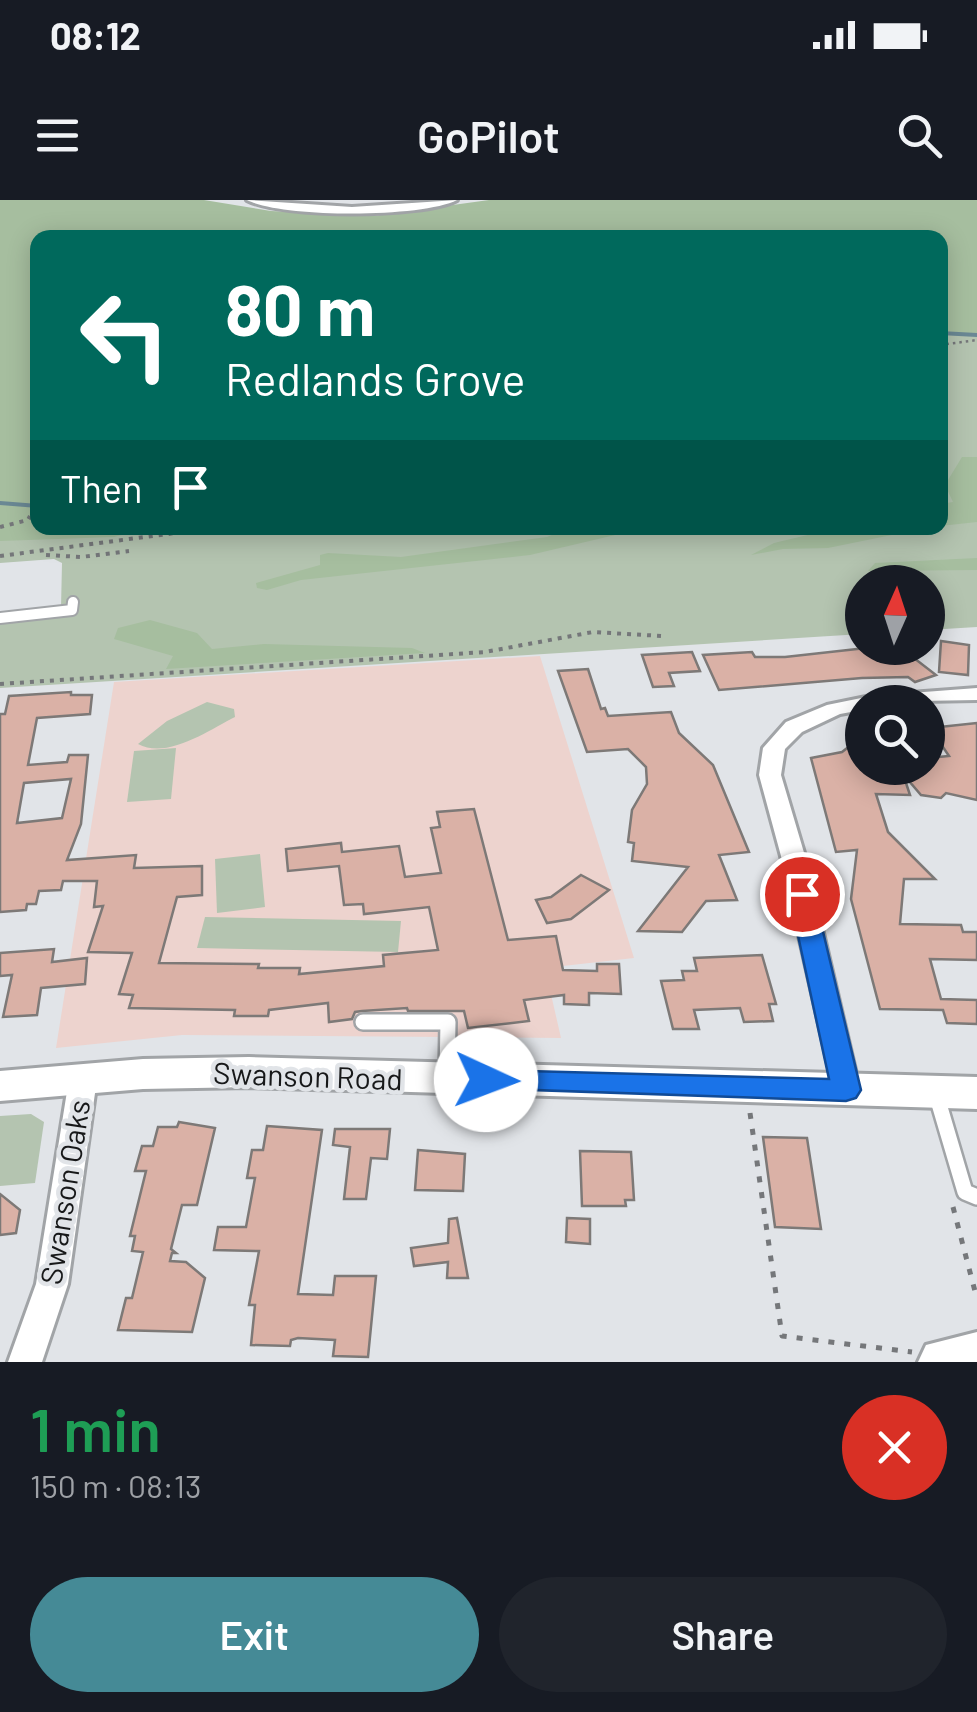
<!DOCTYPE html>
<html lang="en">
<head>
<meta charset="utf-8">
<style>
  :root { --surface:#171b24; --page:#20242c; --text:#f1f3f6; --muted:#9ea1a6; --accent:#458a96 }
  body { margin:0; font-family:Barlow,sans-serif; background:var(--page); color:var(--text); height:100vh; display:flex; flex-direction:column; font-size:38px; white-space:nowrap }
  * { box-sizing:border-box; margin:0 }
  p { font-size:32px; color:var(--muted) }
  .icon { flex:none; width:55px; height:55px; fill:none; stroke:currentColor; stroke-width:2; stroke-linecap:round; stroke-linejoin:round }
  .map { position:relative; height:1162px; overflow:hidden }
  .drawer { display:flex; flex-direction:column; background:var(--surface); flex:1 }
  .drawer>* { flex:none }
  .guide { position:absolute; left:30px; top:30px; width:918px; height:305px; border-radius:20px; box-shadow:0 5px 25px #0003; background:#00695c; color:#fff; overflow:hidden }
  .needle { width:65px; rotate:3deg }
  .tools { position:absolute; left:845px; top:365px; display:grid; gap:20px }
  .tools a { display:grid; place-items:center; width:100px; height:100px; border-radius:50%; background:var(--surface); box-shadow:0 5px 25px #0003; font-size:50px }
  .pin { position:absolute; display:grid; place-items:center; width:85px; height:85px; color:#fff; margin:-42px; border:5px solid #fff; border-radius:50%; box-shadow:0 2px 10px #0007 }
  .me { position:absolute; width:110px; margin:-55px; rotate:92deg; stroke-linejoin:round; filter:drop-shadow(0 0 8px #0008) }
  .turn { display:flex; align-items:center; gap:35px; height:210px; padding:0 30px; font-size:45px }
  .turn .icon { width:130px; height:130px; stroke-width:2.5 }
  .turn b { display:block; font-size:70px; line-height:85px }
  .then { display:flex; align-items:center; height:95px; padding:0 30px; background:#0003; gap:20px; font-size:38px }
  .round { display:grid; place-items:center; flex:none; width:105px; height:105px; border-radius:52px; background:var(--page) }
  .overview { display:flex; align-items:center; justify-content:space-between; height:170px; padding:0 30px }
  h1 { font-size:60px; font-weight:600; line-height:75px; color:#1e9e55 }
  .cta { display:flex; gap:20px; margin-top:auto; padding:20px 30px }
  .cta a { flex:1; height:115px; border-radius:60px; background:var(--accent); color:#fff; font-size:40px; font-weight:600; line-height:115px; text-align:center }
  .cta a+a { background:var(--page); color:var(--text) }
  .status { display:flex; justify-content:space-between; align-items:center; height:70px; padding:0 50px; background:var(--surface); direction:ltr }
  .status svg { height:28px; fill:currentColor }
  header { display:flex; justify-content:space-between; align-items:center; height:130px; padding:0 30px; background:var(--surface); font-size:45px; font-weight:600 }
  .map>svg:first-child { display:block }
  .education { fill:#edd3ce }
  .green { fill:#b4c4b0 }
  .forest { fill:#a6be9f }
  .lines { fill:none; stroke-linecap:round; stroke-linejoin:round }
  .stream { stroke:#6a8894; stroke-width:4 }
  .building { fill:#dab1a6; stroke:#7d7977; stroke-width:2.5; fill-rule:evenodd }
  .lane-far1-casing { stroke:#a1a4a7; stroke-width:14 }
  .lane-casing { stroke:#a1a4a7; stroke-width:20 }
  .street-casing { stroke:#a1a4a7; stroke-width:6 }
  .secondary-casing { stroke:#a1a4a7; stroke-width:6 }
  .path-far2 { stroke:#75777a; stroke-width:2.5; stroke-dasharray:2.5 4; stroke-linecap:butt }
  .path-far1 { stroke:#75777a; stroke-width:4; stroke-dasharray:4 6; stroke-linecap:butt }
  .path { stroke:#75777a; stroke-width:5; stroke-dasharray:6 10; stroke-linecap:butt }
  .lane-far1 { stroke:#fff; stroke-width:10 }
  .lane { stroke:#fff; stroke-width:15 }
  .street { fill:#fff; fill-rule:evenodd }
  .secondary { fill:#fff; fill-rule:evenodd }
  .route { fill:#1a73e8; stroke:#114b97; stroke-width:2.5 }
  .labels { text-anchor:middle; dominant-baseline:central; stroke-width:9; stroke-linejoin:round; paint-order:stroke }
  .near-street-label { font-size:30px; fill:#171819; stroke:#e1e4e8 }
</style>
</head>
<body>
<div class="status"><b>08:12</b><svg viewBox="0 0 49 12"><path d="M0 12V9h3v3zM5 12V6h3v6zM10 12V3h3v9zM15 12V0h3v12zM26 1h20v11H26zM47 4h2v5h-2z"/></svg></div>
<header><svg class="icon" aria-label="menu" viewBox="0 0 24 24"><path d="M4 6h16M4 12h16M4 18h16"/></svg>GoPilot<svg class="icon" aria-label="search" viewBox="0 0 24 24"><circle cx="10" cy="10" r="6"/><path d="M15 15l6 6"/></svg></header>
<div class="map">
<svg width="977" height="1162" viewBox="0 0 977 1162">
  <rect width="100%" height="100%" fill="#e1e4e8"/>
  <path class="education" d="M540,456L634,758L545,768L561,838L182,835L56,848L114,482Z"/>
  <g class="green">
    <path d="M977,125V427L928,430V382H862V434L0,488V415L61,408L62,363L54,359L0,363V333L37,327L940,328V127Z"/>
    <path d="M207,502L234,509L235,517C209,530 167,560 138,544L167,521Z"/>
    <path d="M176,548L171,599L127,602L134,551Z"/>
    <path d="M260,654L265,707L217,713L215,659Z"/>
    <path d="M205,717L401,721L398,752L197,748Z"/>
    <path d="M31,914L44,922L35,983L0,986V916Z"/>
  </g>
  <g class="forest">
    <path d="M0,0H204L271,11L373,16L489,0H977V135L940,134V38H38V328H147L114,337L0,341Z"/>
    <path d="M962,257H977V322L940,326V304L953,302L945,285Z"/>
    <path d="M568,328H645L530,355L301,380L267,390L257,388L256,383L320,365V355L328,353L401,357L547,337Z"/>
    <path d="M837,328H926L828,348L783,349L751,355L774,343Z"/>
    <path d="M977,358V370L868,371L875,363Z"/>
    <path d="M150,420L197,433L212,449L264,444L412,448L425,453L166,469L173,456L114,439L118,428Z"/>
  </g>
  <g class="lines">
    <g class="stream">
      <path d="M940,133L977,135"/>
      <path d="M0,303L38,306"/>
    </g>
  </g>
  <g class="building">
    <path d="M941,441L969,445L968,475L939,472Z"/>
    <path d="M866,448L885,451L901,448L936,475L915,482L908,477L862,478L719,490L703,455L752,452L755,457H785Z"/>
    <path d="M692,452L700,471L669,473L674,486L653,487L642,455Z"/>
    <path d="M588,469L601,509L605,508L608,516L671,512L679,533L713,565L749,652L719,655L737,700L706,701L682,732L638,731L688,667L632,661L634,643L628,642L632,610L647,584L646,567L628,549L587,552L558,471Z"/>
    <path d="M71,492V495H92L90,514L37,518L28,565L67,562L69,555H88L81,624L67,660L136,655L134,668L202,666V695L177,697L159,763L259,764L258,768H300L299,774L384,766L383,755L438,750L429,707L364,714L363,704L344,705L339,666L288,671L286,649L341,643L342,652L399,646L405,677L441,673L431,628L440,627L437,612L474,609L508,740L556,736L563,770L597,771V764H619L621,794L589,793V805L564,804V795L524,800L529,821L468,828L464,811H408L407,808L362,811L355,812L352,819L329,822L328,803L269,810L268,816H234L235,810L129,808L133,795L119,794L132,753L88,752L103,706L94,707L97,681H63L61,690L39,691L36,704H27L26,710L0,712V514H5L9,496ZM71,579L62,618L17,623L24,583Z"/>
    <path d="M977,523V600L946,593L941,598L921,595L903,574L910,595L876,594L888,632L935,679H904L900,724L961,725L963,732H977V760L930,759L941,799L977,800V824L947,823L943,810L880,809L851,699L857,650L836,652L811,558L842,552L851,545L862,550V568H928V558L949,556L930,528Z"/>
    <path d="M581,675L609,690L571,719L547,723L536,700L551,697Z"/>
    <path d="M54,749L52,762L87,758L85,784L41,788L37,815L3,817L12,775L0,776V753Z"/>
    <path d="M762,755L776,804H769L773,821L744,822L740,808L694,810L699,829H673L661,781L684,780L682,771H697L694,758Z"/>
    <path d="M179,922L215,928L197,1005H182L171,1049L176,1053H172L170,1061L186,1062L205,1078L192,1132L118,1130L126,1098H132L143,1052L132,1051L135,1036H130L146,971H135L142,946H153L158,927H177Z"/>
    <path d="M267,926L322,930L298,1094L333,1095L335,1076H376L368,1157L333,1156L335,1140L298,1138L291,1140L290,1146L251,1145L255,1105H249L259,1051L214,1050L218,1027H246L255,978H247L252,950H263Z"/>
    <path d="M335,929H390L387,959L371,958L366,999H344L350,947L333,945Z"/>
    <path d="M763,937L807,938L821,1029L775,1027Z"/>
    <path d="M418,950L465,954L463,991L415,990Z"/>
    <path d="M580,951L631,952L634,1000H625L626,1006H582Z"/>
    <path d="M0,994L20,1010L16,1033L0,1035Z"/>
    <path d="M457,1018L468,1078H447L448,1062L414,1066L411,1048L448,1043L449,1019Z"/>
    <path d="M567,1018L590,1019V1044L566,1042Z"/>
  </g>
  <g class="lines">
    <g class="lane-far1-casing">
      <path id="lane-far1" d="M0,418L72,410L73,402"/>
    </g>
    <g class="lane-casing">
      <g id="lane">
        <path d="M363,822H448L447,877"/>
        <path d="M937,897L965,992L977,997"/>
      </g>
    </g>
    <g class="street-casing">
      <g id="street">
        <path d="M247,0L352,7L457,0C422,18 282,18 247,0Z"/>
        <path d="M977,488V500L862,502V510L840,514L802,532L785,549L781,575L805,656L860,891L856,899L846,902L836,899L781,656L759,575L763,548L786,522L827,505L871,496Z"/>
        <path d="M83,868L93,872L97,879L68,1084L42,1162H8L36,1084L69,879L73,872Z"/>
        <path d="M977,1132V1162H918L926,1145Z"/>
      </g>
    </g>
    <g class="secondary-casing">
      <path id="secondary" d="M249,857L977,877V909L249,887L143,889L0,901V871L143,859Z"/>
    </g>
    <g class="path-far2">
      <path d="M940,145L977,140"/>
      <path d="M29,319L36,301"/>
    </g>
    <g class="path-far1">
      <path d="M0,327L28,320L30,316"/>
      <path d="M46,355L81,357L129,351"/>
      <path d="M0,356L206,329"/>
      <path d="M0,484L485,452L593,432L662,436"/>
    </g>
    <g class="path">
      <path d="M750,913L782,1136L912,1152"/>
      <path d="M953,1007L977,1099"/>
    </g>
    <use href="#lane-far1" class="lane-far1"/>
    <use href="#lane" class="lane"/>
    <use href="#street" class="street"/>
    <use href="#secondary" class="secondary"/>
  </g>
  <path class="route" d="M802,686L814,694L861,890L856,898L846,901L476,888L472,880L476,873L486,870L829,879L789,694Z"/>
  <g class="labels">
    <g class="near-street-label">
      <text transform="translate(308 875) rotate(2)">Swanson Road</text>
      <text transform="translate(64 992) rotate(-81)">Swanson Oaks</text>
    </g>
  </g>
</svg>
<div class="tools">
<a><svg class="needle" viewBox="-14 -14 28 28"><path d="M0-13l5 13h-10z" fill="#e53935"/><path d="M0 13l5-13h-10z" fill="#9ea1a6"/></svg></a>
<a><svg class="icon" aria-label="search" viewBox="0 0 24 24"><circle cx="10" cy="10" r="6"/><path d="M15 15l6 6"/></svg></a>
</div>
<div class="pin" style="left:802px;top:694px;background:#d93025"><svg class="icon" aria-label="arrive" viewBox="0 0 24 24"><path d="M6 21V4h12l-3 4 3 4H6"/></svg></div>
<svg class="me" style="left:486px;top:880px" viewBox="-20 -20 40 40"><circle r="19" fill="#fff"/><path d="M0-13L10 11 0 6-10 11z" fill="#1a73e8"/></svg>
<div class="guide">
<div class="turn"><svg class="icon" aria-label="left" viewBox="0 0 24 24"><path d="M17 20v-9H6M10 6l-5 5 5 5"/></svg><div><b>80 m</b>Redlands Grove</div></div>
<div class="then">Then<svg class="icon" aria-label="arrive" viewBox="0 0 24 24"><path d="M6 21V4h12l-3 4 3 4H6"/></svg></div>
</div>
</div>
<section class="drawer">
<div class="overview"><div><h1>1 min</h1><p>150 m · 08:13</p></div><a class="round" style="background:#d93025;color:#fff"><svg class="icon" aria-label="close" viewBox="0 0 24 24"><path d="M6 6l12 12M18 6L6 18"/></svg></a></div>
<div class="cta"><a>Exit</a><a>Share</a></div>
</section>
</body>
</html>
